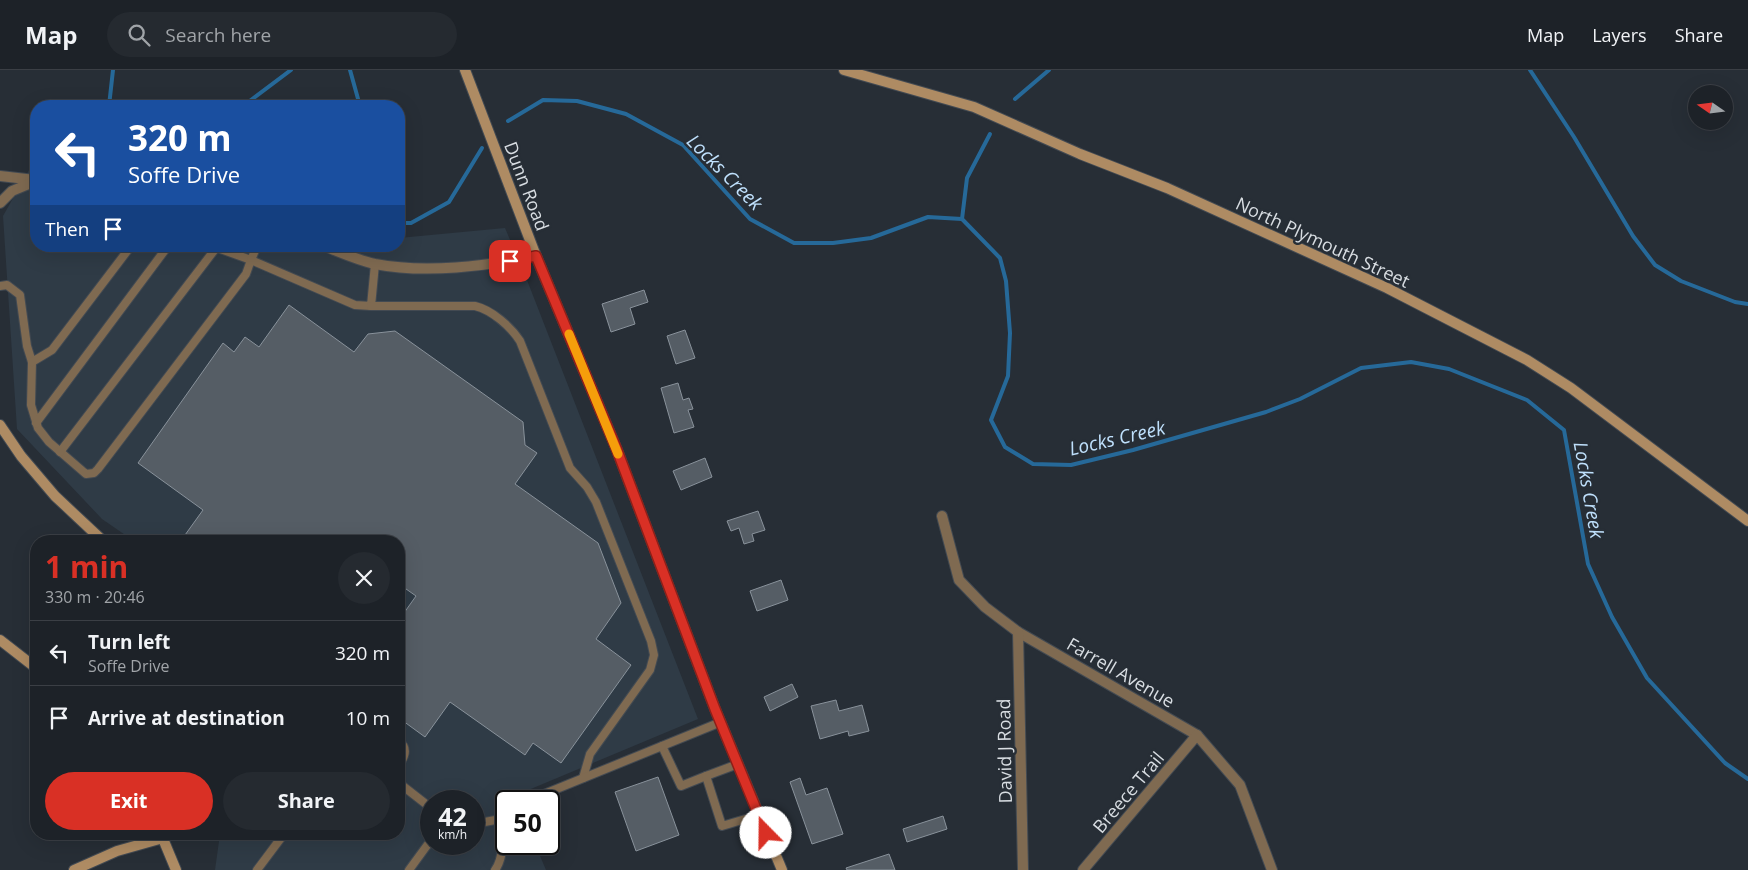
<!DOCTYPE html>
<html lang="en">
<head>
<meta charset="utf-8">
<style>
  :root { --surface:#1d2228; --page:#252a30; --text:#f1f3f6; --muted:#a0a4a8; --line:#3b3f45; --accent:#d93025 }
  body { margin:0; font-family:"Open Sans",sans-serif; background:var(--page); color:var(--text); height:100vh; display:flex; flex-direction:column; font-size:19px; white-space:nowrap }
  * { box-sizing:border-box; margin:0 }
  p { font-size:16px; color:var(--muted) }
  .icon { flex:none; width:28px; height:28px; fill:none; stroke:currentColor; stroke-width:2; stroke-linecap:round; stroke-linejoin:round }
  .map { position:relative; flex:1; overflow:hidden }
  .sheet { position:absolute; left:30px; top:465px; width:375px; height:305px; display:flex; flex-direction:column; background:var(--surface); border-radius:20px; box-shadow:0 5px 20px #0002,0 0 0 1px var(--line) }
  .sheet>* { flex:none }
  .guide { position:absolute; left:30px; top:30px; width:375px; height:152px; border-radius:20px; box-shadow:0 5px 20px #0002,0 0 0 1px var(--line); background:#1a4fa0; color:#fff; overflow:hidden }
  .needle { width:32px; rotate:284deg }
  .controls { position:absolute; left:1688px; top:15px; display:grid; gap:10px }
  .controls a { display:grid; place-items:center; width:45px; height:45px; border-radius:50%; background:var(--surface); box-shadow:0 5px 20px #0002,0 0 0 1px var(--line); font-size:25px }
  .speed { position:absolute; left:420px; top:720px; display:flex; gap:10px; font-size:25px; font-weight:700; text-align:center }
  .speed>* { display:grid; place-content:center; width:65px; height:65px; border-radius:50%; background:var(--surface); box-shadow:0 5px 20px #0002,0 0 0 1px var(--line); line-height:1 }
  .speed small { font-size:12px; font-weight:400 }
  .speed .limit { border:2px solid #111; border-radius:8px; background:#fff; color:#111 }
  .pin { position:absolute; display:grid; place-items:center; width:42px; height:42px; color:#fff; margin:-21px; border-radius:10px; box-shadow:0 2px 8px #0006 }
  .me { position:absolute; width:55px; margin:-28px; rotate:338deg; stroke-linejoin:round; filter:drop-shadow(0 0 4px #0008) }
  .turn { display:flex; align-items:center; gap:18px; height:105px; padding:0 15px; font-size:22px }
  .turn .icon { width:65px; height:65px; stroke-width:2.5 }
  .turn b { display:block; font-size:35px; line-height:42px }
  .then { display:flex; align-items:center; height:48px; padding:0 15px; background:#0003; gap:10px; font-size:19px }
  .round { display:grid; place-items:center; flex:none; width:52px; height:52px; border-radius:26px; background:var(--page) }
  .summary { display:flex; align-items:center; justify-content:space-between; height:85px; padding:0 15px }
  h1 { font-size:30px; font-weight:700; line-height:38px; color:var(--accent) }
  .primary-button { display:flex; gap:10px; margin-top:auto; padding:10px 15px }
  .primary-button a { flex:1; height:58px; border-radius:30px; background:var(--accent); color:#fff; font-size:20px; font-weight:700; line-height:58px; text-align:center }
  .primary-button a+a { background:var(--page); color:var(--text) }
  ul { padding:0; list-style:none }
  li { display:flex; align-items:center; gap:15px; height:65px; padding:0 15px; border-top:1px solid var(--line) }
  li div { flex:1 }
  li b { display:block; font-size:19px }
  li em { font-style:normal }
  header { display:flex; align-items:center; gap:30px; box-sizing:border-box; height:70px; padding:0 25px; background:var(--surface); border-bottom:1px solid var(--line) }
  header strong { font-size:24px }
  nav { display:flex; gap:28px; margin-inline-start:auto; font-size:18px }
  .search { width:350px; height:45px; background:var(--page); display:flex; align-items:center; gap:12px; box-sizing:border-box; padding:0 18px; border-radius:28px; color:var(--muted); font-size:19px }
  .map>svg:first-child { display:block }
  .built { fill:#2f3b46; fill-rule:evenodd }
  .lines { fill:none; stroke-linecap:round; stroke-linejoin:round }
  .stream { stroke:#266999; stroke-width:4 }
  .building { fill:#555d65; stroke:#89929b }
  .lane-casing { stroke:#434a52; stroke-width:10 }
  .street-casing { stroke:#434a52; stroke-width:12 }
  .secondary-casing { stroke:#434a52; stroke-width:12 }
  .lane { stroke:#7f6a51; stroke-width:8 }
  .street { stroke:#7f6a51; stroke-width:10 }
  .secondary { stroke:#ae8b63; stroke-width:10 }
  .route-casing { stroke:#8d1f18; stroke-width:12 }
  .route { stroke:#d93025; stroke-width:9 }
  .slow { stroke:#f59e0b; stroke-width:9 }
  .labels { text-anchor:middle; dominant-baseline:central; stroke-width:5; stroke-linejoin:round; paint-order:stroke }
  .street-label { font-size:18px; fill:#d8dde2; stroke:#272e36 }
  .water-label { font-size:19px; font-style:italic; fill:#bfe0fc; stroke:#272e36 }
</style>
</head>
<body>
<header>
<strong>Map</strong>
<div class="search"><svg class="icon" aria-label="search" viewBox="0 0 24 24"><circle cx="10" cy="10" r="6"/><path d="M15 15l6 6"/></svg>Search here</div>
<nav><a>Map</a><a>Layers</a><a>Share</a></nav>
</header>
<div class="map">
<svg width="1748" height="800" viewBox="0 0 1748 800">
  <rect width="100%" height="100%" fill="#272e36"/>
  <path class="built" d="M33,93L36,94V176H399V168L505,158L525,205L698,649L514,726L516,731H506V774H535L546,800H215L220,764H399V471H134L102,449L17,359L3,146ZM431,731H474V774H431Z"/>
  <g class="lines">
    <g class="stream">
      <path d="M350,0L360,36"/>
      <path d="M1530,0L1574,67L1633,166L1655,195L1681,211L1735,232L1748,234"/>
      <path d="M1015,29L1049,0"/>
      <path d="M109,36L113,0"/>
      <path d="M243,36L291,0"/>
      <path d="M508,51L543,30L577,31L626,44L683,75L750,149L794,173H833L871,168L928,147L962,149L1000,188L1006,211L1010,263L1008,306L991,350L1005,377L1033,394L1071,395L1133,380L1266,342L1300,329L1361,298L1411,292L1449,299L1527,330L1564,360L1588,494L1612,547L1647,608L1725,693L1748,709"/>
      <path d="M962,149L967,108L990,64"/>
      <path d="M399,153H411L449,132L482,78"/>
    </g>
  </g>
  <g class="building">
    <path d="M644,220L648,232L630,238L635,254L611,262L602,234Z"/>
    <path d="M289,235L354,282L368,264L395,261L523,352L525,375L537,383L515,414L598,473L621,533L596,569L631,595L561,693L533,673L525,685L450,632L425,667L399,648V550L416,526L399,514V471H184L187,467L185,465L203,440L138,393L223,273L234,282L245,267L259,277Z"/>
    <path d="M685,260L695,288L676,294L667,266Z"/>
    <path d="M678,313L683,330L689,328L693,339L688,340L694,357L674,363L661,318Z"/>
    <path d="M705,388L712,407L681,420L673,401Z"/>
    <path d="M758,441L765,460L752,464L754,471L744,474L739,458L731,461L727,451Z"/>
    <path d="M781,510L788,530L757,541L750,521Z"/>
    <path d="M792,614L798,627L770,641L764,627Z"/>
    <path d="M836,630L839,641L862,635L869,661L849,666L848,661L820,669L811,636Z"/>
    <path d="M658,707L679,765L636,781L615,722Z"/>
    <path d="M800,708L806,725L827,718L843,764L812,774L790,712Z"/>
    <path d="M943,746L947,759L907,772L903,759Z"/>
    <path d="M889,784L895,800H847L846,798Z"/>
  </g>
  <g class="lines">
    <g class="lane-casing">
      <g id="lane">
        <path d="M212,176L251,190L257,176"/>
        <path d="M0,216L7,215L20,225L27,276L32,292L31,335L38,358L49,372L86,404L94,403L98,399L246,204L251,190L355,235L371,236L375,194"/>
        <path d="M371,236H475C492,240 511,257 520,271L570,398L587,417L596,432L651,571L654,585L650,600L590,684L583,708"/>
        <path d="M32,292L52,280L131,176"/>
        <path d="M36,353L168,176"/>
        <path d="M60,382L216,178"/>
        <path d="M399,671C408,678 405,687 399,695"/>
        <path d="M662,676L681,716L706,706"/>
        <path d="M738,694L706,706L722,756L759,745"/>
        <path d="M399,713L431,738"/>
        <path d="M527,731L721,652"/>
        <path d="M474,754L506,748"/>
        <path d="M257,800L284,764"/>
        <path d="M409,800L431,770"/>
        <path d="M495,800C503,790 502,773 506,760"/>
      </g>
    </g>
    <g class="street-casing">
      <g id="street">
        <path d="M0,106L35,110"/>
        <path d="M0,133L12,121L36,111"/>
        <path d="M324,176C340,182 357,190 375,194C427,204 485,196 536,186"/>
        <path d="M942,446L959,510L985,537L1018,562L1197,665L1240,715L1272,800"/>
        <path d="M1018,562L1023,800"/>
        <path d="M1083,800L1197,665"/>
      </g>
    </g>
    <g class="secondary-casing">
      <g id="secondary">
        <path d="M465,0L536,186L617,380L715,639L782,800"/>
        <path d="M844,0L974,37L1080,84L1167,118L1387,218L1527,290L1571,318L1748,451"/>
        <path d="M0,355L21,386L55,426L103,471"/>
        <path d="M0,570L36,598"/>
        <path d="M161,764L176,800"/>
        <path d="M74,800L117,781L163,768L170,764"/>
      </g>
    </g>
    <use href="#lane" class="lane"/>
    <use href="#street" class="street"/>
    <use href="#secondary" class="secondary"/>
  </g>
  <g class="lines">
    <g class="route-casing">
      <path id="route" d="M510,191L536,186L617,380L715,639L766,763"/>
    </g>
    <use href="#route" class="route"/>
    <path class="slow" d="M569,264L618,384"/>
  </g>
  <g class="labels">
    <g class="street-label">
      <text transform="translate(527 116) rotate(69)">Dunn Road</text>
      <text transform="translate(1323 172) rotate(25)">North Plymouth Street</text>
      <text transform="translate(1121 602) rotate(30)">Farrell Avenue</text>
      <text transform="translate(1004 681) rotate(-91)">David J Road</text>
      <text transform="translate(1128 722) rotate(-50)">Breece Trail</text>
    </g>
    <g class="water-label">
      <text transform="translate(725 102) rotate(45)">Locks Creek</text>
      <text transform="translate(1117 368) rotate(-13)">Locks Creek</text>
      <text transform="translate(1589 420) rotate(80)">Locks Creek</text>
    </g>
  </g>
</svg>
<div class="controls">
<a><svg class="needle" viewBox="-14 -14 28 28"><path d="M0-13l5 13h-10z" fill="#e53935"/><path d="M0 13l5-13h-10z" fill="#a0a4a8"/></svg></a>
</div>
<div class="speed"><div>42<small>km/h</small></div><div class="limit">50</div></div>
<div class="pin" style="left:510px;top:191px;background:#d93025"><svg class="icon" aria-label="arrive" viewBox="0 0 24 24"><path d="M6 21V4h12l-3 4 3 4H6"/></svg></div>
<svg class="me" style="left:766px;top:763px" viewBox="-20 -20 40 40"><circle r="19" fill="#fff"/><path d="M0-13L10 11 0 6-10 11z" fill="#d93025"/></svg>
<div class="guide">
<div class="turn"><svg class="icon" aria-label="left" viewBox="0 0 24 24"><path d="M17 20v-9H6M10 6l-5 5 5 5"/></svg><div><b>320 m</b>Soffe Drive</div></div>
<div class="then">Then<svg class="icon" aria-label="arrive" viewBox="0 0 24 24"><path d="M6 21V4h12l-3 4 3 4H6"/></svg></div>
</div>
<section class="sheet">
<div class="summary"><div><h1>1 min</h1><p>330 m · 20:46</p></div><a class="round"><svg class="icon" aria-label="close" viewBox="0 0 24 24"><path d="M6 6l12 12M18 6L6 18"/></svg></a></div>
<ul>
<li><svg class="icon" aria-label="left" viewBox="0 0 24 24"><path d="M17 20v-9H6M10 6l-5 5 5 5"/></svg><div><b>Turn left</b><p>Soffe Drive</p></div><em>320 m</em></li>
<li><svg class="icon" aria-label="arrive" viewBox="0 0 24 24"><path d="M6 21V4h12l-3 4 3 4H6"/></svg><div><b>Arrive at destination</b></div><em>10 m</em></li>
</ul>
<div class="primary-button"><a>Exit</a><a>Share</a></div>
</section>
</div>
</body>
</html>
